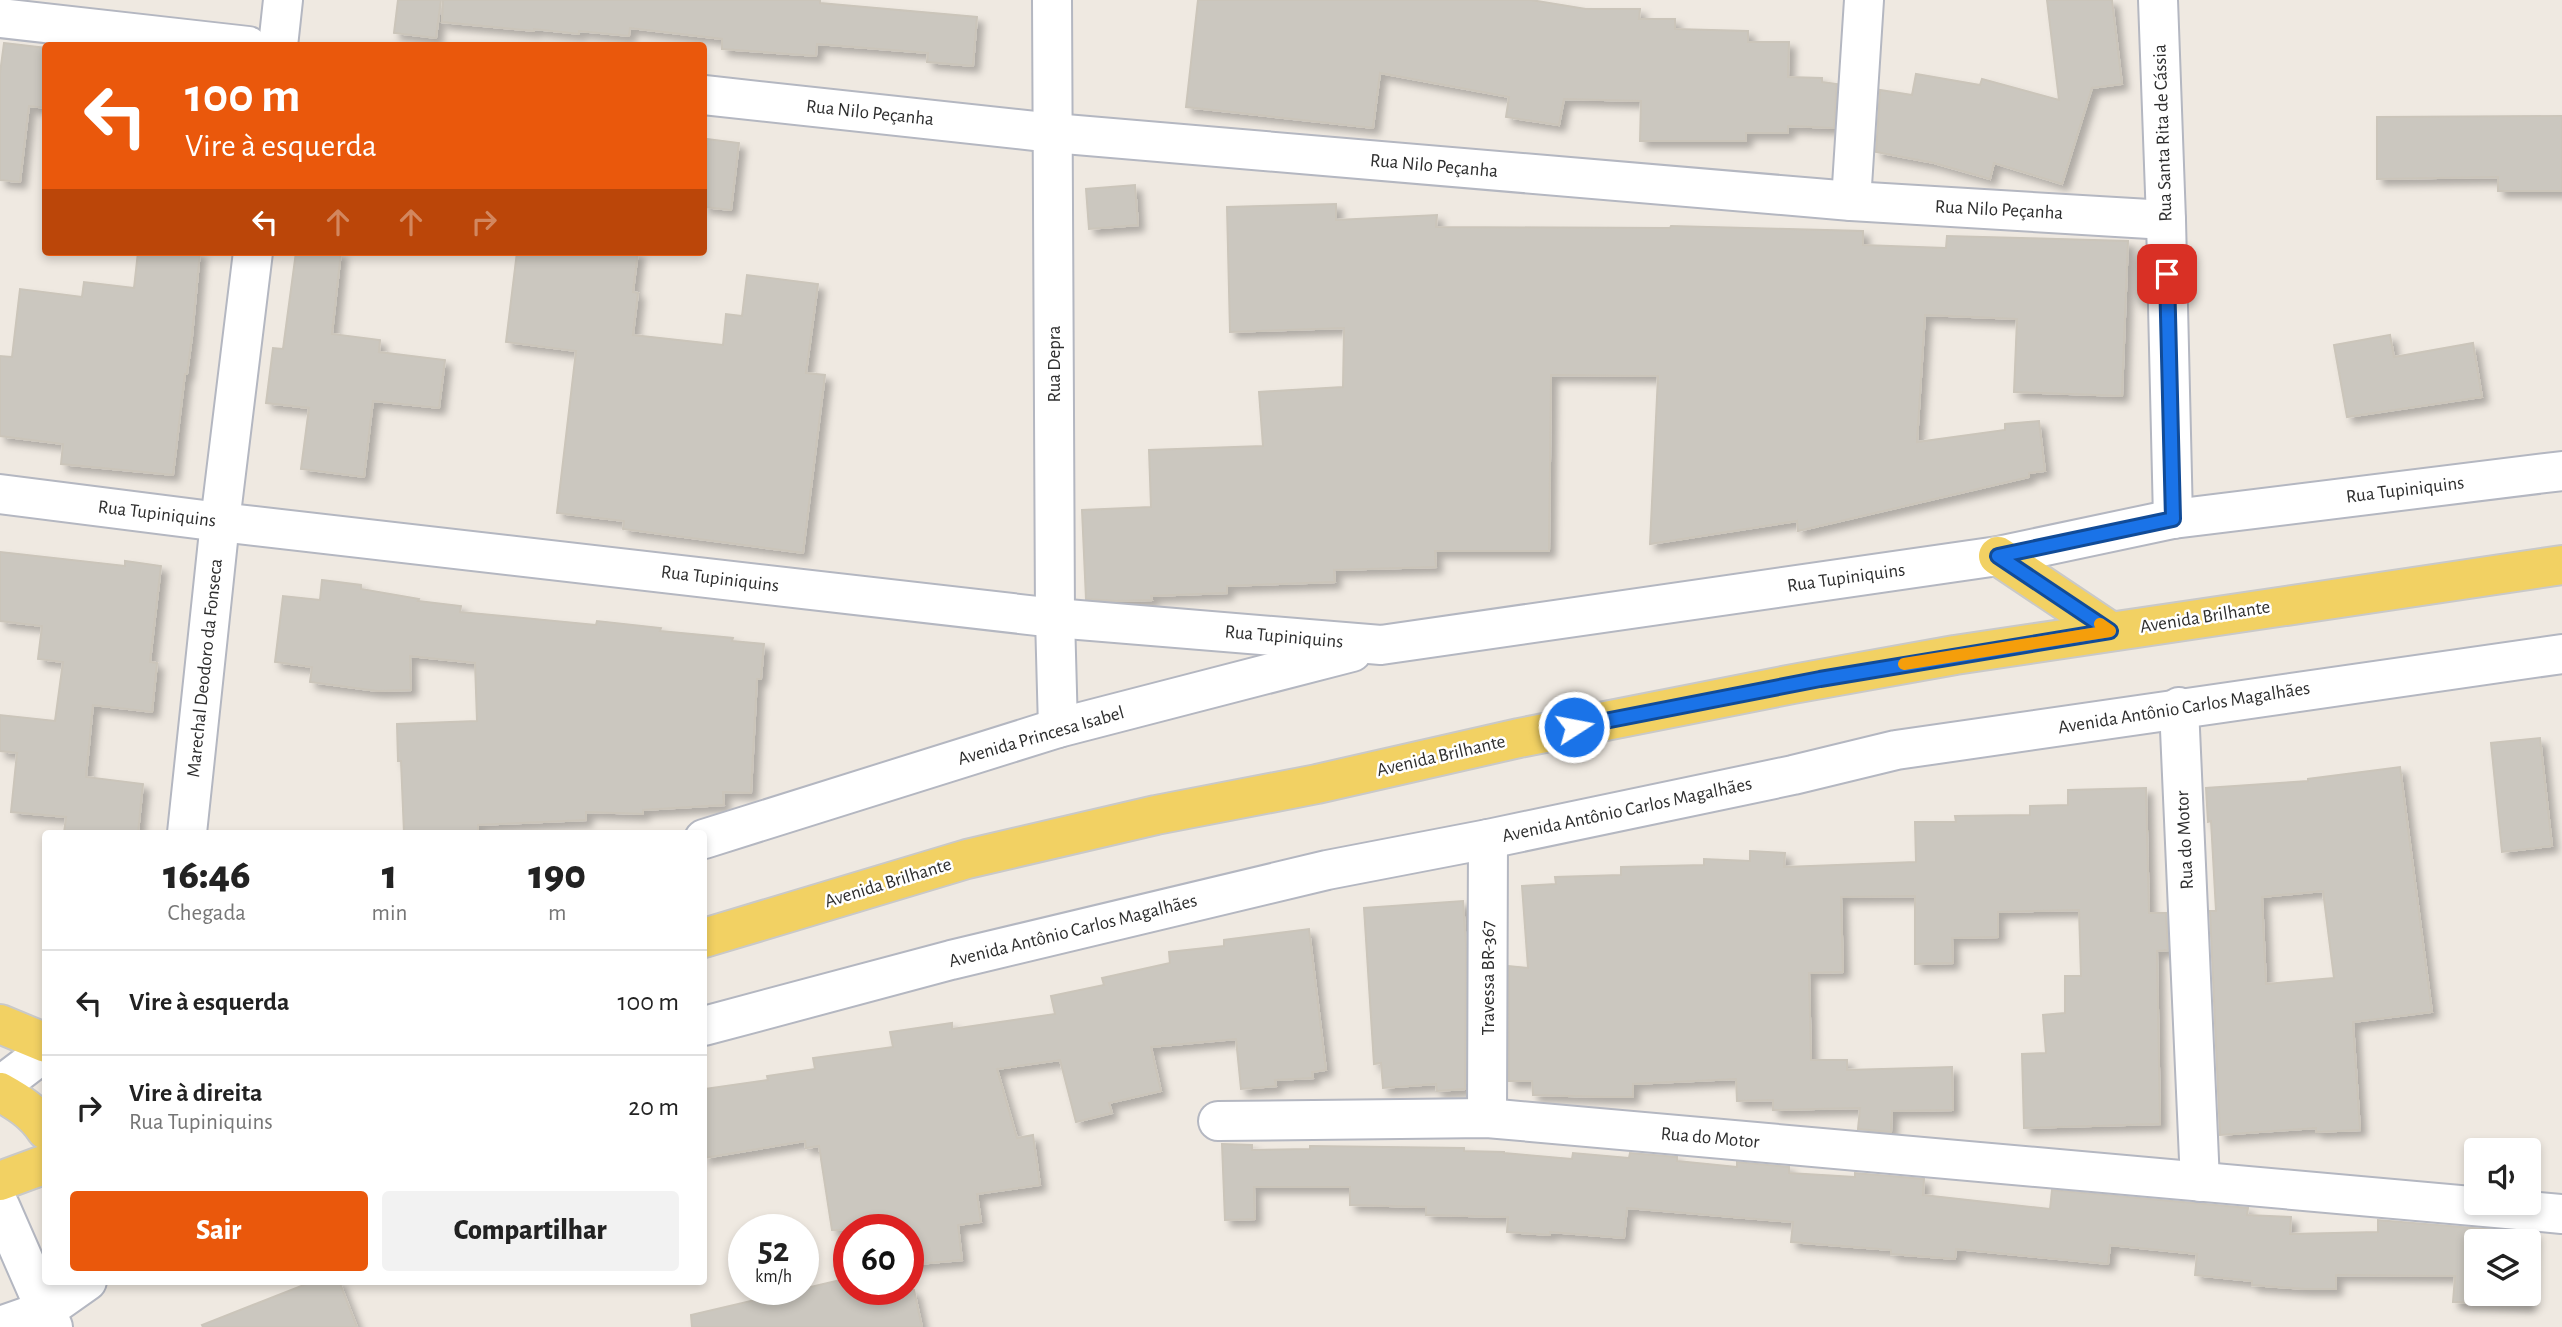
<!DOCTYPE html>
<html lang="pt">
<head>
<meta charset="utf-8">
<style>
  :root { --surface:#fff; --page:#f2f2f2; --text:#222; --muted:#767676; --line:#e0e0e0; --accent:#ea580c }
  body { margin:0; font-family:"Alegreya Sans",sans-serif; background:var(--page); color:var(--text); height:100vh; display:flex; flex-direction:column; font-size:26px; white-space:nowrap }
  * { box-sizing:border-box; margin:0 }
  p { font-size:23px; color:var(--muted) }
  .icon { flex:none; width:38px; height:38px; fill:none; stroke:currentColor; stroke-width:2; stroke-linecap:round; stroke-linejoin:round }
  .map { position:relative; flex:1; overflow:hidden }
  .panel { position:absolute; left:42px; top:830px; width:665px; height:455px; display:flex; flex-direction:column; background:var(--surface); border-radius:7px; box-shadow:0 4px 10px #0003 }
  .panel>* { flex:none }
  .guide { position:absolute; left:42px; top:42px; width:665px; height:214px; border-radius:7px; box-shadow:0 4px 10px #0003; background:#ea580c; color:#fff; overflow:hidden }
  .tools { position:absolute; left:2464px; top:1138px; display:grid; gap:14px }
  .tools a { display:grid; place-items:center; width:77px; height:77px; border-radius:7px; background:var(--surface); box-shadow:0 4px 10px #0003; font-size:35px }
  .speed { position:absolute; left:728px; top:1214px; display:flex; gap:14px; font-size:35px; font-weight:700; text-align:center }
  .speed>* { display:grid; place-content:center; width:91px; height:91px; border-radius:50%; background:var(--surface); box-shadow:0 4px 10px #0003; line-height:1 }
  .speed small { font-size:18px; font-weight:400 }
  .speed .limit { border:10px solid #d22; background:#fff; color:#111 }
  .pin { position:absolute; display:grid; place-items:center; width:60px; height:60px; color:#fff; margin:-30px; border-radius:14px; box-shadow:0 4px 10px #0006 }
  .me { position:absolute; width:77px; margin:-38px; rotate:79deg; stroke-linejoin:round; filter:drop-shadow(0 0 5px #0008) }
  .turn { display:flex; align-items:center; gap:24px; height:147px; padding:0 28px; font-size:32px }
  .turn .icon { width:91px; height:91px; stroke-width:2.5 }
  .turn b { display:block; font-size:49px; line-height:60px }
  .lanes { display:flex; align-items:center; height:66px; padding:0 28px; background:#0003; justify-content:center; gap:35px; direction:ltr }
  .lanes .off { opacity:.35 }
  .eta { display:flex; justify-content:space-evenly; align-items:center; height:119px; text-align:center }
  .eta b { font-size:42px; font-weight:800; line-height:49px }
  .cta { display:flex; gap:14px; margin-top:auto; padding:14px 28px }
  .cta a { flex:1; height:80px; border-radius:7px; background:var(--accent); color:#fff; font-size:28px; font-weight:800; line-height:80px; text-align:center }
  .cta a+a { background:var(--page); color:var(--text) }
  ul { padding:0; list-style:none }
  li { display:flex; align-items:center; gap:21px; height:105px; padding:0 28px; border-top:2px solid var(--line) }
  li div { flex:1 }
  li b { display:block; font-size:26px }
  li em { font-style:normal }
  .map>svg:first-child { display:block }
  .building { fill:#cbc7bf; stroke:#cbc5ba; stroke-width:2; fill-rule:evenodd; filter:url(#shadow) }
  .lines { fill:none; stroke-linecap:round; stroke-linejoin:round }
  .minor-casing { stroke:#b4b7c1; stroke-width:42 }
  .major-casing { stroke:#c9c9c9; stroke-width:42 }
  .minor { stroke:#fff; stroke-width:38 }
  .major { stroke:#f2d163; stroke-width:38 }
  .route-casing { stroke:#114b97; stroke-width:18 }
  .route { stroke:#1a73e8; stroke-width:12 }
  .slow { stroke:#f59e0b; stroke-width:12 }
  .labels { text-anchor:middle; dominant-baseline:central; stroke-width:5; stroke-linejoin:round; paint-order:stroke }
  .street-label { font-size:19px; fill:#2e2e2e; stroke:#fff }
</style>
</head>
<body>
<div class="map">
<svg width="2562" height="1327" viewBox="0 0 2562 1327">
  <defs>
    <filter id="shadow"><feDropShadow dx="6" dy="6" stdDeviation="3.5" flood-color="#0004"/></filter>
  </defs>
  <rect width="100%" height="100%" fill="#efe9e1"/>
  <g class="building">
    <path d="M398,0H441L436,38L394,33Z"/>
    <path d="M443,0H820V3L977,17L973,66L927,62L928,53L817,44L816,56L722,49V39L630,28L629,36L579,31V34L534,29V31L442,22Z"/>
    <path d="M1198,0H1531L1586,9H1640L1639,19H1675V29L1748,31V42H1789L1788,77L1822,78V82L1837,84L1834,128L1788,126V133H1746V141H1640L1641,101L1564,99L1559,125L1506,117L1509,97L1380,73L1373,128L1186,107Z"/>
    <path d="M2047,0H2112L2122,84L2092,88L2062,184L1994,163L1990,179L1934,163L1876,152L1880,90L1912,95L1916,74L1980,85L1982,79L2059,100Z"/>
    <path d="M4,43L46,48V108L29,106L20,182L0,180V73Z"/>
    <path d="M2562,116V191H2498V177L2377,179V117Z"/>
    <path d="M707,139L739,143L731,210L704,207V172Z"/>
    <path d="M1135,185L1138,225L1089,229L1086,189Z"/>
    <path d="M1336,204V220L1437,215L1436,227L1670,228L1671,226L1863,231V245L1946,248L1947,236L2128,241L2122,396L2014,392L2017,319L1925,315L1917,442L2005,430V424L2039,421L2045,471L2029,473V477L1798,531L1797,521L1650,544L1658,376L1551,375L1549,551H1435L1436,567L1334,570L1335,582L1227,586V593L1151,596L1152,600L1116,601L1086,599L1082,510L1151,507L1149,450L1263,446L1259,392L1343,387L1344,328L1230,332L1227,207Z"/>
    <path d="M138,252H200L192,337L187,374H185L173,475L61,464L63,444L0,436V356L12,357L20,289L82,297L84,282L134,288Z"/>
    <path d="M296,252H341L332,334L380,340L379,352L445,360L439,408L373,401L364,477L301,469L309,408L266,403L273,348L283,349Z"/>
    <path d="M517,252H638L633,292L638,293L633,335L723,345L726,314L742,316L747,275L818,284L806,373L825,375L803,553L623,529L624,521L557,513L576,351L506,342Z"/>
    <path d="M2390,335L2394,357L2473,343L2482,397L2347,417L2334,345Z"/>
    <path d="M0,552L125,566V561L161,566L150,662L157,663L152,712L93,705L86,777L143,784L138,833H64L66,817L11,812L17,753L0,751V715L55,721L63,662L38,659L42,626L0,621Z"/>
    <path d="M322,580L361,585V589L419,599L418,601L461,606L460,612L596,625L597,621L661,628L660,631L733,638L732,641L764,644L761,679H757L751,793L723,792L724,805L643,810V814L586,812V820L478,825V833H404L401,761H398L397,724L477,721L475,663L410,656L411,690L377,691L310,682L312,667L275,662L283,596L320,600Z"/>
    <path d="M2540,738L2552,846L2502,852L2491,743Z"/>
    <path d="M2400,767L2432,1012L2353,1022L2360,1130L2316,1132V1128L2220,1135L2210,911H2216L2211,821L2208,822L2206,788L2308,781V779ZM2323,891L2334,978L2266,984L2262,897Z"/>
    <path d="M2146,788L2149,913H2166L2168,950L2157,951L2160,1124L2024,1128L2022,1054L2046,1053L2043,1015L2065,1013V976H2081L2079,910L1998,912V937L1952,938L1953,963L1915,964V896L1841,897L1843,972L1809,973L1811,1060H1847V1070L1952,1067L1953,1110L1892,1111L1891,1132L1858,1129L1860,1108L1773,1110V1100L1737,1101L1736,1079L1633,1084V1097H1603L1533,1095L1532,1081H1509V966L1528,968L1522,886L1556,884L1555,877L1621,875V867L1704,865V859L1750,861V851L1785,853L1784,867L1916,862L1915,822H1956L1955,816L2030,815V806L2068,805V790Z"/>
    <path d="M1463,901L1466,946L1465,1089L1437,1091L1436,1084L1383,1088L1381,1063L1374,1064L1364,908Z"/>
    <path d="M1309,929L1326,1070L1312,1072L1313,1078L1275,1080L1276,1086L1241,1089L1236,1039L1151,1047L1161,1091L1109,1103L1112,1113L1076,1122L1060,1060L997,1069L1017,1138L1033,1135L1040,1185L977,1194L981,1222L958,1225L962,1260L908,1265V1230H832L819,1146L806,1148L805,1141L704,1158V1089L768,1080L767,1076L815,1069L813,1058L893,1047L890,1032L952,1023V1029L1055,1014L1051,996L1104,985L1102,978L1170,963L1169,952L1224,946V940Z"/>
    <path d="M1222,1144L1252,1145V1150L1310,1149V1146L1464,1148V1151L1504,1152V1153L1572,1159L1573,1153L1629,1158L1630,1153L1677,1157V1161L1737,1167V1162L1789,1167V1173L1855,1177V1173L1924,1179L1923,1195L2050,1209L2052,1190L2248,1208L2247,1215L2291,1217L2290,1234L2378,1232V1220L2532,1233L2529,1289V1241H2476V1293H2529L2528,1305L2453,1302L2455,1276L2336,1275V1289H2305L2252,1285V1281L2195,1275L2197,1254L2110,1245L2108,1264L1956,1249L1955,1259L1891,1254V1250L1791,1242L1793,1222L1627,1208L1624,1238L1550,1232V1235L1507,1232L1508,1217L1426,1215V1207L1350,1205V1187H1254L1255,1219L1225,1220Z"/>
    <path d="M849,1278V1290H914L922,1327H692L691,1315Z"/>
    <path d="M314,1281H339L357,1327H203L202,1325Z"/>
  </g>
  <g class="lines">
    <g class="minor-casing">
      <g id="minor">
        <path d="M1052,0L1055,618L1058,728"/>
        <path d="M2158,0L2166,220L2173,519"/>
        <path d="M0,18L248,46"/>
        <path d="M278,46L283,0"/>
        <path d="M704,95L1053,133L1851,201L2166,220"/>
        <path d="M1851,201L1864,0"/>
        <path d="M0,494L220,522L1055,618L1381,645L1998,556L2173,519L2562,471"/>
        <path d="M2179,707L2200,1182"/>
        <path d="M187,833L220,522L253,252"/>
        <path d="M704,839L1058,728L1352,652"/>
        <path d="M704,1026L951,960L1327,870L1488,839L1793,775L1896,750L2562,654"/>
        <path d="M0,1086L46,1051"/>
        <path d="M1487,1118L1488,839"/>
        <path d="M1218,1121L1487,1118L2562,1214"/>
        <path d="M0,1206L53,1327"/>
        <path d="M0,1326L46,1310L87,1281"/>
      </g>
    </g>
    <g class="major-casing">
      <g id="major">
        <path d="M1998,556L2110,631"/>
        <path d="M704,938L967,859L1156,815L1317,784L1519,738L1793,684L1955,655L2562,565"/>
        <path d="M0,1024L46,1043"/>
        <path d="M0,1092C18,1102 34,1112 46,1130"/>
        <path d="M0,1181L46,1164"/>
      </g>
    </g>
    <use href="#minor" class="minor"/>
    <use href="#major" class="major"/>
  </g>
  <g class="lines">
    <g class="route-casing">
      <path id="route" d="M1574,727L1820,679L2110,631L1998,556L2173,519L2167,274"/>
    </g>
    <use href="#route" class="route"/>
    <path class="slow" d="M1904,664L2110,631L2100,624"/>
  </g>
  <g class="labels">
    <g class="street-label">
      <text transform="translate(870 113) rotate(6)">Rua Nilo Peçanha</text>
      <text transform="translate(2163 133) rotate(-92)">Rua Santa Rita de Cássia</text>
      <text transform="translate(1434 166) rotate(5)">Rua Nilo Peçanha</text>
      <text transform="translate(1999 210) rotate(3)">Rua Nilo Peçanha</text>
      <text transform="translate(1054 364) rotate(-90)">Rua Depra</text>
      <text transform="translate(2405 490) rotate(-7)">Rua Tupiniquins</text>
      <text transform="translate(157 514) rotate(7)">Rua Tupiniquins</text>
      <text transform="translate(1846 578) rotate(-8)">Rua Tupiniquins</text>
      <text transform="translate(720 579) rotate(7)">Rua Tupiniquins</text>
      <text transform="translate(2205 617) rotate(-9)">Avenida Brilhante</text>
      <text transform="translate(1284 637) rotate(5)">Rua Tupiniquins</text>
      <text transform="translate(205 668) rotate(-84)">Marechal Deodoro da Fonseca</text>
      <text transform="translate(2184 708) rotate(-9)">Avenida Antônio Carlos Magalhães</text>
      <text transform="translate(1041 736) rotate(-16)">Avenida Princesa Isabel</text>
      <text transform="translate(1441 756) rotate(-13)">Avenida Brilhante</text>
      <text transform="translate(1627 810) rotate(-12)">Avenida Antônio Carlos Magalhães</text>
      <text transform="translate(2185 840) rotate(-93)">Rua do Motor</text>
      <text transform="translate(888 883) rotate(-17)">Avenida Brilhante</text>
      <text transform="translate(1073 931) rotate(-14)">Avenida Antônio Carlos Magalhães</text>
      <text transform="translate(1488 978) rotate(-90)">Travessa BR-367</text>
      <text transform="translate(1710 1138) rotate(5)">Rua do Motor</text>
    </g>
  </g>
</svg>
<div class="tools">
<a><svg class="icon" aria-label="sound" viewBox="0 0 24 24"><path d="M4 9h4l5-4v14l-5-4H4zM17 9q2 3 0 6"/></svg></a>
<a><svg class="icon" aria-label="layers" viewBox="0 0 24 24"><path d="M12 4l9 5-9 5-9-5zM3 14l9 5 9-5"/></svg></a>
</div>
<div class="speed"><div>52<small>km/h</small></div><div class="limit">60</div></div>
<div class="pin" style="left:2167px;top:274px;background:#d93025"><svg class="icon" aria-label="arrive" viewBox="0 0 24 24"><path d="M6 21V4h12l-3 4 3 4H6"/></svg></div>
<svg class="me" style="left:1574px;top:727px" viewBox="-20 -20 40 40"><circle r="17" fill="#1a73e8" stroke="#fff" stroke-width="3"/><path d="M0-11L8 9 0 5-8 9z" fill="#fff"/></svg>
<div class="guide">
<div class="turn"><svg class="icon" aria-label="left" viewBox="0 0 24 24"><path d="M17 20v-9H6M10 6l-5 5 5 5"/></svg><div><b>100 m</b>Vire à esquerda</div></div>
<div class="lanes"><svg class="icon" aria-label="left" viewBox="0 0 24 24"><path d="M17 20v-9H6M10 6l-5 5 5 5"/></svg><svg class="icon off" aria-label="ahead" viewBox="0 0 24 24"><path d="M12 20V5M6 11l6-6 6 6"/></svg><svg class="icon off" aria-label="ahead" viewBox="0 0 24 24"><path d="M12 20V5M6 11l6-6 6 6"/></svg><svg class="icon off" aria-label="right" viewBox="0 0 24 24"><path d="M7 20v-9h11M14 6l5 5-5 5"/></svg></div>
</div>
<section class="panel">
<div class="eta">
<div><b>16:46</b><p>Chegada</p></div>
<div><b>1</b><p>min</p></div>
<div><b>190</b><p>m</p></div>
</div>
<ul>
<li><svg class="icon" aria-label="left" viewBox="0 0 24 24"><path d="M17 20v-9H6M10 6l-5 5 5 5"/></svg><div><b>Vire à esquerda</b></div><em>100 m</em></li>
<li><svg class="icon" aria-label="right" viewBox="0 0 24 24"><path d="M7 20v-9h11M14 6l5 5-5 5"/></svg><div><b>Vire à direita</b><p>Rua Tupiniquins</p></div><em>20 m</em></li>
</ul>
<div class="cta"><a>Sair</a><a>Compartilhar</a></div>
</section>
</div>
</body>
</html>
